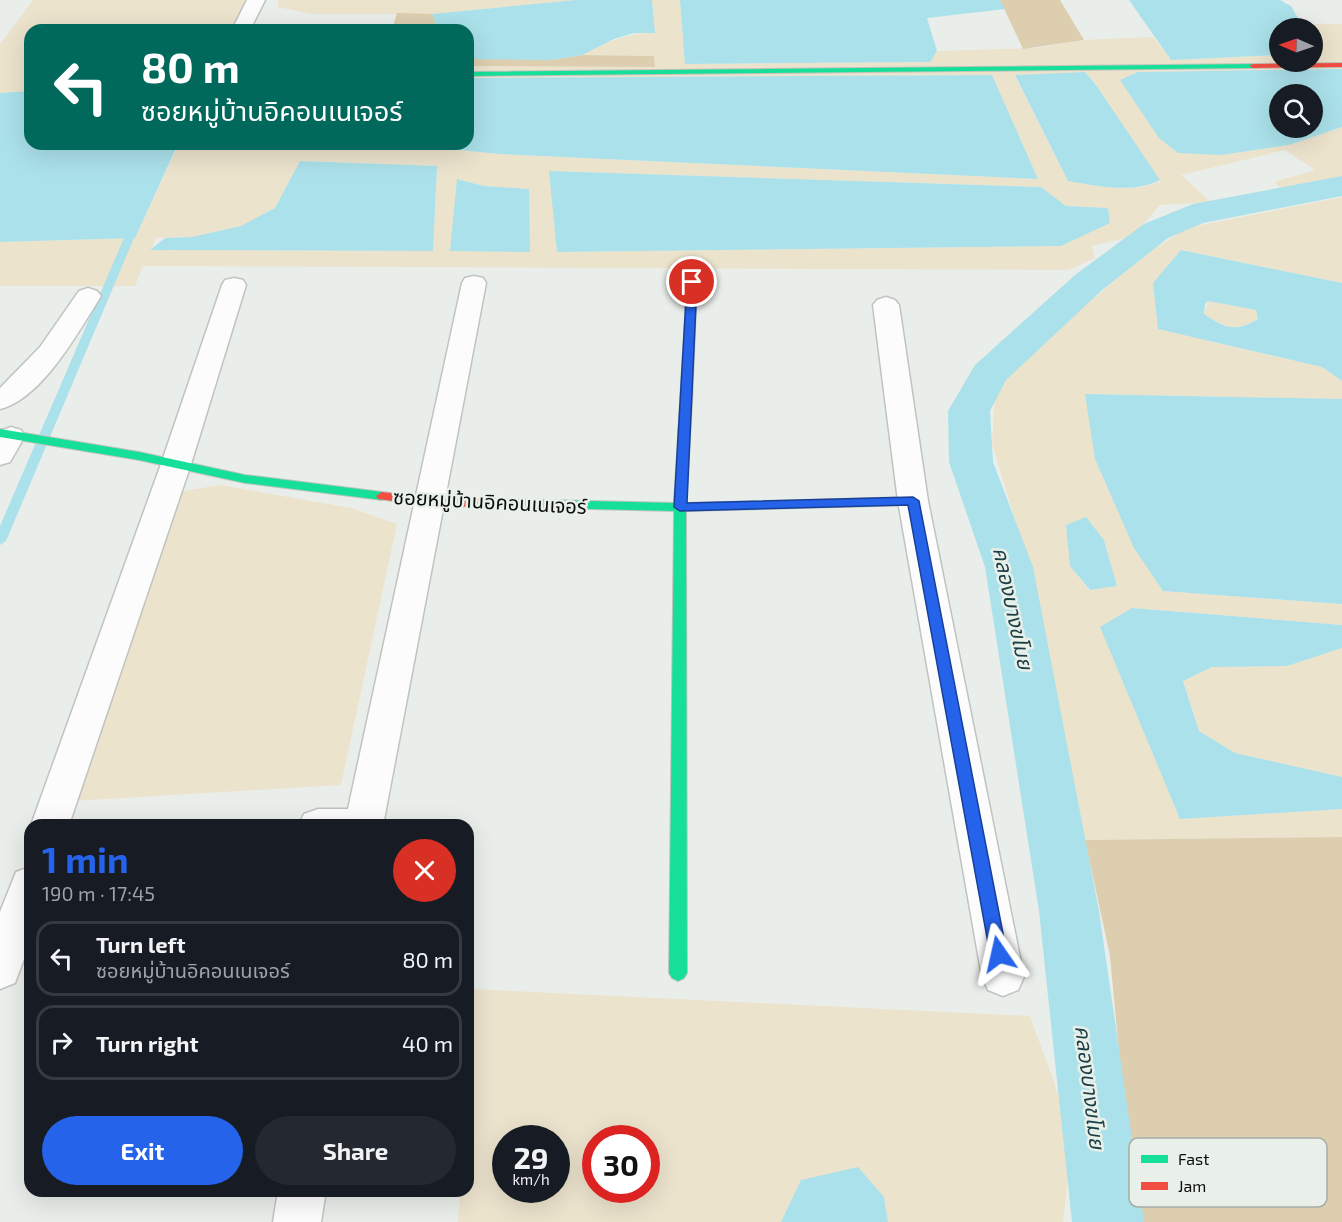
<!DOCTYPE html>
<html lang="en">
<head>
<meta charset="utf-8">
<style>
  :root { --surface:#171b24; --page:#242831; --text:#f1f3f6; --muted:#9ea1a6; --line:#363941; --accent:#2563eb }
  body { margin:0; font-family:"Exo 2","Noto Sans Thai",sans-serif; background:var(--page); color:var(--text); height:100vh; display:flex; flex-direction:column; font-size:22px; white-space:nowrap }
  * { box-sizing:border-box; margin:0 }
  p { font-size:20px; color:var(--muted) }
  .icon { flex:none; width:33px; height:33px; fill:none; stroke:currentColor; stroke-width:2; stroke-linecap:round; stroke-linejoin:round }
  .map { position:relative; flex:1; overflow:hidden }
  .details { position:absolute; left:24px; top:819px; width:450px; height:378px; display:flex; flex-direction:column; background:var(--surface); border-radius:18px; box-shadow:0 6px 24px #0002 }
  .details>* { flex:none }
  .guide { position:absolute; left:24px; top:24px; width:450px; height:126px; border-radius:18px; box-shadow:0 6px 24px #0002; background:#00695c; color:#fff; overflow:hidden }
  .needle { width:39px; rotate:272deg }
  .controls { position:absolute; left:1269px; top:18px; display:grid; gap:12px }
  .controls a { display:grid; place-items:center; width:54px; height:54px; border-radius:50%; background:var(--surface); box-shadow:0 6px 24px #0002; font-size:30px }
  .speed { position:absolute; left:492px; top:1125px; display:flex; gap:12px; font-size:30px; font-weight:700; text-align:center }
  .speed>* { display:grid; place-content:center; width:78px; height:78px; border-radius:50%; background:var(--surface); box-shadow:0 6px 24px #0002; line-height:1 }
  .speed small { font-size:15px; font-weight:400 }
  .speed .limit { border:9px solid #d22; background:#fff; color:#111 }
  .pin { position:absolute; display:grid; place-items:center; width:51px; height:51px; color:#fff; margin:-26px; border:3px solid #fff; border-radius:50%; box-shadow:0 2px 6px #0007 }
  .me { position:absolute; width:66px; margin:-33px; rotate:349deg; stroke-linejoin:round; filter:drop-shadow(0 0 4px #0008) }
  .turn { display:flex; align-items:center; gap:21px; height:126px; padding:0 18px; font-size:27px }
  .turn .icon { width:78px; height:78px; stroke-width:2.5 }
  .turn b { display:block; font-size:42px; line-height:51px }
  .round { display:grid; place-items:center; flex:none; width:63px; height:63px; border-radius:32px; background:var(--page) }
  .summary { display:flex; align-items:center; justify-content:space-between; height:102px; padding:0 18px }
  h1 { font-size:36px; font-weight:700; line-height:45px; color:var(--accent) }
  .primary-button { display:flex; gap:12px; margin-top:auto; padding:12px 18px }
  .primary-button a { flex:1; height:69px; border-radius:36px; background:var(--accent); color:#fff; font-size:24px; font-weight:700; line-height:69px; text-align:center }
  .primary-button a+a { background:var(--page); color:var(--text) }
  ul { padding:0; list-style:none }
  li { display:flex; align-items:center; gap:18px; height:75px; margin:0 12px 9px; padding:0 6px; border:3px solid var(--line); border-radius:18px }
  li div { flex:1 }
  li b { display:block; font-size:22px }
  li em { font-style:normal }
  .map>svg:first-child { display:block }
  .green { fill:#ece3cd; fill-rule:evenodd }
  .forest { fill:#dcceaf }
  .water { fill:#abe1ea; fill-rule:evenodd }
  .lines { fill:none; stroke-linecap:round; stroke-linejoin:round }
  .stream { fill:#abe1ea; fill-rule:evenodd }
  .canal { fill:#abe1ea; fill-rule:evenodd }
  .street-casing { stroke:#c0c3c0; stroke-width:3 }
  .fast-casing { stroke:#c0c3c0; stroke-width:2 }
  .jam-casing { stroke:#c0c3c0; stroke-width:2 }
  .street { fill:#fcfcfc; fill-rule:evenodd }
  .fast { fill:#16e098; fill-rule:evenodd }
  .jam { fill:#f24e42; fill-rule:evenodd }
  .route { fill:#2563eb; stroke:#184099; stroke-width:1.5 }
  .labels { text-anchor:middle; dominant-baseline:central; stroke-width:5; stroke-linejoin:round; paint-order:stroke }
  .street-label { font-size:20px; fill:#0b0d0b; stroke:#e8f0e9 }
  .water-label { font-size:21px; font-style:italic; fill:#1b3f46; stroke:#e8f0e9 }
  .key { fill:#e8f0e9; stroke:#a6aca6; stroke-width:1.5 }
  .key-label { font-size:16px; fill:#0b0d0b }
</style>
</head>
<body>
<div class="map">
<svg width="1342" height="1222" viewBox="0 0 1342 1222">
  <rect width="100%" height="100%" fill="#eaeeea"/>
  <g class="green">
    <path d="M33,0H249L233,30H30V91L0,93V44Z"/>
    <path d="M278,0H576L432,14H311L278,7Z"/>
    <path d="M652,0H680L685,64L929,62L937,51L1035,48L1084,40L1153,37L1171,60L1279,55L1280,62H1312L1313,53L1316,52L1313,45L1312,28H1304L1302,24H1342V69L1138,72L1221,155L1289,145L1342,127V181L1284,191L1274,182L1315,170L1285,150L1181,175L1211,202L1160,205L1133,236L1092,246L1095,258L1068,270L143,266L135,286H0V242L135,238L177,148L359,149L362,144H400L499,154L1038,179L992,75L468,78V66L655,67L654,56L582,55C607,42 626,33 654,33ZM1085,72L1096,85L1160,181C1134,194 1097,186 1068,181L1015,76ZM300,161L437,166L433,251L151,250L156,238L192,237L241,226L275,208ZM550,171L1040,187L1066,206L1108,208L1110,223L1061,246L557,252ZM458,179L484,186L528,189L530,251Z"/>
    <path d="M1342,197V283L1182,250L1212,342L1322,367L1342,381V399L1085,394L1163,591L1342,604V625L1132,608L1180,819L1342,809V837L1085,840L1036,588L992,444L995,394L1008,369L1147,254L1186,228ZM1086,517L1104,540L1117,586L1089,590L1070,566Z"/>
    <path d="M1208,301L1256,310L1258,319C1234,333 1226,328 1204,314Z"/>
    <path d="M220,485L351,508L397,524L341,785L74,801L172,503L183,491Z"/>
    <path d="M1342,648V777L1235,753L1199,731L1183,680L1212,667L1287,666Z"/>
    <path d="M472,989L1030,1016L1073,1135L1063,1222H888L884,1197L801,1180L781,1222H458L460,1191H468V1051ZM506,1138H556V1190H506ZM596,1138H646V1190H596Z"/>
  </g>
  <g class="forest">
    <path d="M1000,0H1060L1084,40L1023,49Z"/>
    <path d="M397,13L432,14L438,30H392Z"/>
    <path d="M582,55L654,56L655,67L468,66V58L551,60Z"/>
    <path d="M1342,837V1222H1135L1110,956L1085,840Z"/>
  </g>
  <g class="water">
    <path d="M576,0H652L655,33H634L614,39L582,55L551,60L469,59L468,30H438L432,14Z"/>
    <path d="M680,0H1000L1005,9L927,18L937,51L930,62L685,64Z"/>
    <path d="M1129,0H1280L1291,6L1304,28H1280L1279,55L1171,60Z"/>
    <path d="M1342,69V127L1289,145L1221,155L1178,153L1159,138L1120,80L1138,72ZM1280,94H1312V128H1280Z"/>
    <path d="M1085,72L1096,85L1160,180C1134,194 1097,186 1068,181L1015,75Z"/>
    <path d="M992,75L1038,179L499,154L401,144H468V78Z"/>
    <path d="M30,91V144H178L135,238L0,242V93Z"/>
    <path d="M300,161L437,166L433,251L150,250L165,238L192,237L241,226L275,208Z"/>
    <path d="M549,171L1041,187L1066,206L1108,208L1110,223L1061,246L557,252Z"/>
    <path d="M457,179L484,186L529,189L530,252L450,251Z"/>
    <path d="M1181,250L1342,283V381L1322,367L1158,329L1153,283ZM1208,301L1256,310L1258,319C1235,333 1225,328 1204,314L1205,304Z"/>
    <path d="M1085,394L1342,399V604L1163,591L1134,548L1095,459Z"/>
    <path d="M1086,517L1104,540L1117,586L1090,590L1070,566L1066,525Z"/>
    <path d="M1132,608L1342,625V648L1287,666L1212,667L1183,681L1199,731L1235,753L1342,777V809L1180,819L1100,627Z"/>
    <path d="M858,1167L884,1197L888,1222H781L801,1180Z"/>
  </g>
  <g class="lines">
    <path class="stream" d="M129,235L134,238L6,541L0,545V526L124,238Z"/>
    <path class="canal" d="M1342,176V196L1203,223L1168,238L1101,291L1006,380L990,411L993,462L1033,567L1099,911L1144,1222H1072L1039,911L985,567L949,462L948,411L975,365L1075,275L1144,224L1193,204Z"/>
    <g class="street-casing">
      <g id="street">
        <path d="M247,0H265L250,30H232Z"/>
        <path d="M474,276L483,278L486,283L383,825H299L304,814L318,809H348L462,283L465,278Z"/>
        <path d="M234,278L243,280L246,285L191,464L69,825H31L161,464L222,285L225,280Z"/>
        <path d="M88,288L97,291L101,296C79,331 42,399 0,409V388L40,347L79,291Z"/>
        <path d="M886,297L895,300L899,305L928,501L1024,977L1018,990L1003,996L988,990L982,977L898,501L873,305L877,300Z"/>
        <path d="M11,427L21,430L25,436L10,462L0,465V431Z"/>
        <path d="M30,867V943L15,983L0,989V912L16,872Z"/>
        <path d="M278,1191H326L321,1222H273Z"/>
      </g>
    </g>
    <g class="fast-casing">
      <g id="fast">
        <path d="M1256,64V68H1253L468,76V72Z"/>
        <path d="M686,400L692,403L686,503L913,497L919,501L913,505L686,511L687,973L684,978L678,981L672,978L669,973L674,511L547,508L541,504L547,500L674,503L680,403Z"/>
        <path d="M0,429L139,452L245,475L382,492L388,496L382,500L245,483L139,460L0,437Z"/>
      </g>
    </g>
    <g class="jam-casing">
      <g id="jam">
        <path d="M1342,63V67L1253,68L1249,66L1253,64Z"/>
        <path d="M692,279L697,282L692,403L686,406L680,403L687,282Z"/>
        <path d="M382,492L431,498L547,500L553,504L547,508L431,506L378,499L376,496Z"/>
      </g>
    </g>
    <use href="#street" class="street"/>
    <use href="#fast" class="fast"/>
    <use href="#jam" class="jam"/>
  </g>
  <path class="route" d="M692,279L697,282L687,503L913,497L919,501L1007,954L1005,959L999,961L993,959L990,954L908,505L680,511L674,507L687,282Z"/>
  <g class="labels">
    <g class="street-label">
      <text transform="translate(490 501) rotate(3)">ซอยหมู่บ้านอิคอนเนเจอร์</text>
    </g>
    <g class="water-label">
      <text transform="translate(1014 608) rotate(78)">คลองบางขโมย</text>
      <text transform="translate(1091 1087) rotate(83)">คลองบางขโมย</text>
    </g>
  </g>
  <rect x="1129" y="1138" width="198" height="69" rx="9" class="key"/>
  <rect x="1141" y="1155" width="27" height="8" fill="#16e098"/>
  <rect x="1141" y="1182" width="27" height="8" fill="#f24e42"/>
  <g class="key-label">
    <text x="1178" y="1165">Fast</text>
    <text x="1178" y="1192">Jam</text>
  </g>
</svg>
<div class="controls">
<a><svg class="needle" viewBox="-14 -14 28 28"><path d="M0-13l5 13h-10z" fill="#e53935"/><path d="M0 13l5-13h-10z" fill="#9ea1a6"/></svg></a>
<a><svg class="icon" aria-label="search" viewBox="0 0 24 24"><circle cx="10" cy="10" r="6"/><path d="M15 15l6 6"/></svg></a>
</div>
<div class="speed"><div>29<small>km/h</small></div><div class="limit">30</div></div>
<div class="pin" style="left:692px;top:282px;background:#d93025"><svg class="icon" aria-label="arrive" viewBox="0 0 24 24"><path d="M6 21V4h12l-3 4 3 4H6"/></svg></div>
<svg class="me" style="left:999px;top:954px" viewBox="-20 -20 40 40"><path d="M0-17L14 15 0 8-14 15z" fill="#2563eb" stroke="#fff" stroke-width="4"/></svg>
<div class="guide">
<div class="turn"><svg class="icon" aria-label="left" viewBox="0 0 24 24"><path d="M17 20v-9H6M10 6l-5 5 5 5"/></svg><div><b>80 m</b>ซอยหมู่บ้านอิคอนเนเจอร์</div></div>
</div>
<section class="details">
<div class="summary"><div><h1>1 min</h1><p>190 m · 17:45</p></div><a class="round" style="background:#d93025;color:#fff"><svg class="icon" aria-label="close" viewBox="0 0 24 24"><path d="M6 6l12 12M18 6L6 18"/></svg></a></div>
<ul>
<li><svg class="icon" aria-label="left" viewBox="0 0 24 24"><path d="M17 20v-9H6M10 6l-5 5 5 5"/></svg><div><b>Turn left</b><p>ซอยหมู่บ้านอิคอนเนเจอร์</p></div><em>80 m</em></li>
<li><svg class="icon" aria-label="right" viewBox="0 0 24 24"><path d="M7 20v-9h11M14 6l5 5-5 5"/></svg><div><b>Turn right</b></div><em>40 m</em></li>
</ul>
<div class="primary-button"><a>Exit</a><a>Share</a></div>
</section>
</div>
</body>
</html>
